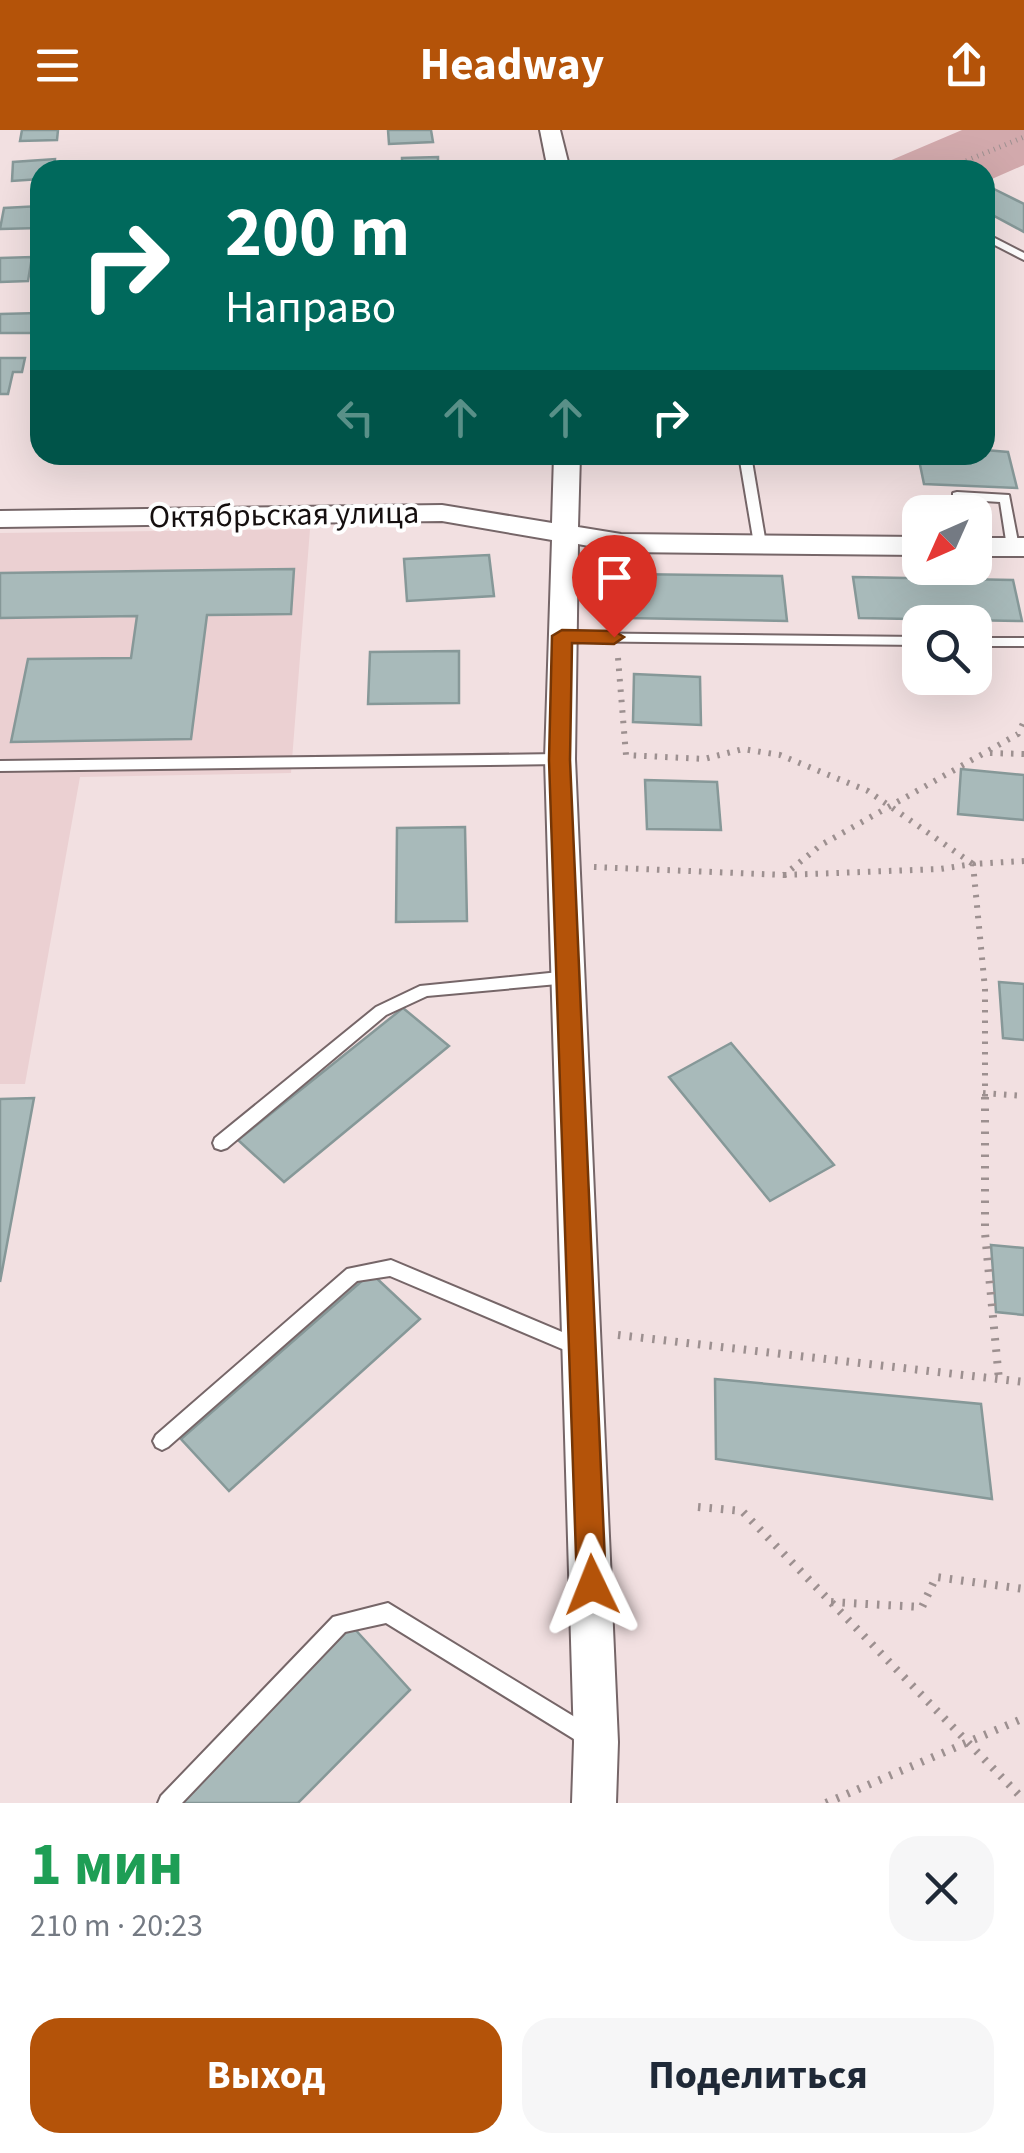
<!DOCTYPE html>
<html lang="ru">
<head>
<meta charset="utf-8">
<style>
  :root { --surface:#fff; --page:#f6f6f7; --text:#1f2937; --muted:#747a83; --accent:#b45309 }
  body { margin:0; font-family:"Source Sans 3",sans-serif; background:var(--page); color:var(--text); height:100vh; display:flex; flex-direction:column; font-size:38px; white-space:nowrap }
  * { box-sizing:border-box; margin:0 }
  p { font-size:32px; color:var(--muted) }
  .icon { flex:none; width:55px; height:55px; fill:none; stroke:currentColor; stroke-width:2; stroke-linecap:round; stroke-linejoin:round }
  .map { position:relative; height:1673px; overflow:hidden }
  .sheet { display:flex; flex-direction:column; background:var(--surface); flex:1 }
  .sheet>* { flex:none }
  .banner { position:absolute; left:30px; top:30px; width:965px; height:305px; border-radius:30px; box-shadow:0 10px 40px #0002; background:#00695c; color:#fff; overflow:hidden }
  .needle { width:65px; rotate:225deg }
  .tools { position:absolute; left:902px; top:365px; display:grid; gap:20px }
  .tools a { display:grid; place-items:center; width:90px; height:90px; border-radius:20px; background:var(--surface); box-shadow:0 10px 40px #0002; font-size:50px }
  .pin { position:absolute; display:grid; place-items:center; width:85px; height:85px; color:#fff; margin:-102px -42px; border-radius:50% 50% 50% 0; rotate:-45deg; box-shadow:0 0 10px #0007 }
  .pin .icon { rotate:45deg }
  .me { position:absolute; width:110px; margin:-55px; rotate:358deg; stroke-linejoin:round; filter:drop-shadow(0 0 8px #0008) }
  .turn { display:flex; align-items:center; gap:35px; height:210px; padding:0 30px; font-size:45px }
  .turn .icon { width:130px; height:130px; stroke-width:2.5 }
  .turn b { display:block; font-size:70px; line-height:85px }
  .lanes { display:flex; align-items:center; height:95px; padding:0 30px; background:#0003; justify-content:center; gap:50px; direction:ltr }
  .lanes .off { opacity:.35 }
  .round { display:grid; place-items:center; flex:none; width:105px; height:105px; border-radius:30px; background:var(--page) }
  .overview { display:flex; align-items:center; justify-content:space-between; height:170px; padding:0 30px }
  h1 { font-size:60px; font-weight:700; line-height:75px; color:#1e9e55 }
  .primary-button { display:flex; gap:20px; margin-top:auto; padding:20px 30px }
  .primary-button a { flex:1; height:115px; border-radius:30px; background:var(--accent); color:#fff; font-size:40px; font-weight:700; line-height:115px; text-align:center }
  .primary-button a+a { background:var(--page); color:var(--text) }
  header { display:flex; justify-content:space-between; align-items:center; height:130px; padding:0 30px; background:var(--accent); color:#fff; font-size:45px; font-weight:700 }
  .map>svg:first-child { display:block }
  .built { fill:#ebd0d2 }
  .green { fill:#d2a9ac }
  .building { fill:#a8baba; stroke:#869898; stroke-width:2.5 }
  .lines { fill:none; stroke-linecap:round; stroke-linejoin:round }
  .service-casing { stroke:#766668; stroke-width:4 }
  .minor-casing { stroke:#766668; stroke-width:4 }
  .path-far2 { stroke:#9d9090; stroke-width:5; stroke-dasharray:1 5; stroke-linecap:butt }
  .path-far1 { stroke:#9d9090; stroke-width:6; stroke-dasharray:2.5 8; stroke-linecap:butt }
  .path { stroke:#9d9090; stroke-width:8; stroke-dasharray:2.5 9; stroke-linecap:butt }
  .service { fill:#fff; fill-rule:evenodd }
  .minor { fill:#fff; fill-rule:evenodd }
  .route { fill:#b45309; stroke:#753606; stroke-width:2.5 }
  .labels { text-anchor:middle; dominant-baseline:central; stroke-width:8; stroke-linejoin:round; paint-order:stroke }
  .street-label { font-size:32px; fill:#150f0f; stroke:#fff }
</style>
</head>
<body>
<header><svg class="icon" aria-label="menu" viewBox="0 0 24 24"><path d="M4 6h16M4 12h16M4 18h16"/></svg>Headway<svg class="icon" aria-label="share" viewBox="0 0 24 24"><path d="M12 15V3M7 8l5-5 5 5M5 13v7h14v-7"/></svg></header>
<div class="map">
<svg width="1024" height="1673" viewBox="0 0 1024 1673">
  <rect width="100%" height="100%" fill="#f2e0e1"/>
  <path class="built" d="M310,399L291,643L80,647L25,954H0V403Z"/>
  <path class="green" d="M962,0H1024V35L985,52V40H868Z"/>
  <g class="building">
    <path d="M22,0H58L57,10L20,11Z"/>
    <path d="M388,0H431L433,12L389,14Z"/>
    <path d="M438,27V40H402V28Z"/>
    <path d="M55,29L54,40H40V49L12,51L13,32Z"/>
    <path d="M988,56L1024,74V102L985,81Z"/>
    <path d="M40,76V98L0,99L4,78Z"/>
    <path d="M32,127L28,151L0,152V128Z"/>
    <path d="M38,183L33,203H0V184Z"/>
    <path d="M0,228H25L22,242H13L8,264H0Z"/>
    <path d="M985,320L1008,322L1017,358L924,354L918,325H985Z"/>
    <path d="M489,425L494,466L407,471L404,429Z"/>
    <path d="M294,439L291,484L207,485L191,609L11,612L28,529L131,528L137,486L0,488V443Z"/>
    <path d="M627,444L782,446L787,491L628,488Z"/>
    <path d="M853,447L1013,450L1022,491L859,488Z"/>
    <path d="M459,521V573L368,574L370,522Z"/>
    <path d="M634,544L700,547L701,595L633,592Z"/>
    <path d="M961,639L1024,645V690L958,684Z"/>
    <path d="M645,650L717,652L721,700L647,699Z"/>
    <path d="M465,697L467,791L396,792L397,698Z"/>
    <path d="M999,852L1024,854V910L1003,908Z"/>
    <path d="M403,878L449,916L284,1052L238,1010Z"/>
    <path d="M731,913L834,1035L770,1071L669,947Z"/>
    <path d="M34,968L0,1152V969Z"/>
    <path d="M991,1115L1024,1118V1185L996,1182Z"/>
    <path d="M371,1143L420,1189L229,1361L181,1309Z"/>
    <path d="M715,1249L981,1274L992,1369L716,1329Z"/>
    <path d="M352,1496L410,1560L298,1673H170Z"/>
  </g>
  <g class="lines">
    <g class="service-casing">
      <g id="service">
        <path d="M985,103L1024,123V130L985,110Z"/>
        <path d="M739,325H751L766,414L760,418L754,414Z"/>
        <path d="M957,362L1009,365L1019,417L1017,420H1009L1007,417L1000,372L953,369V363Z"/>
        <path d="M562,503L920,507V515L562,511L556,507Z"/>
        <rect x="975" y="508" width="49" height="8"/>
        <path d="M560,624L567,629L560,634L0,641V631Z"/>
        <path d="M569,841L574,843L577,847L574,851L569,853L427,866L386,885L227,1018L221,1020L215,1018L213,1013L215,1008L376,877L420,856Z"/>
        <path d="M391,1130L586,1212L589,1218L586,1224L580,1226L574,1224L390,1146L357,1151L168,1317L162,1320L156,1317L153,1311L156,1305L347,1139Z"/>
        <path d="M388,1473L596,1600L599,1607L596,1614L589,1617L582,1614L386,1493L345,1502L182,1673H158L161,1666L333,1487Z"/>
      </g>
    </g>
    <g class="minor-casing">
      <g id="minor">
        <path d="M540,0H560L570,40H548Z"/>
        <path d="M554,325H580L578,397L621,404L920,407V425L621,422L578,414L575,629L618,1612L616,1673H572L574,1612L545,629L552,410L442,391L0,397V381L442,375L552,393Z"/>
        <rect x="975" y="408" width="49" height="18"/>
      </g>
    </g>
    <path class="path-far2" d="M944,40L1024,7"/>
    <g class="path-far1">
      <path d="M618,528L626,625L704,629L743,619L780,625L868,661L973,734L1024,731"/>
      <path d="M990,623L1024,624"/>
      <path d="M594,737L784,745L821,715L1018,604L1024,591"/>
      <path d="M784,745L940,739L973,734L985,859V970"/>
      <path d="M983,963L1024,966"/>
    </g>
    <g class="path">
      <path d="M985,967V1103L999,1250"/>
      <path d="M618,1205L1024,1252"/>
      <path d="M698,1377L742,1381L1024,1670"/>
      <path d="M831,1472L922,1477L936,1447L1024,1459"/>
      <path d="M826,1673L1024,1588"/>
    </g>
    <use href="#service" class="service"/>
    <use href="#minor" class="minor"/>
  </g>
  <path class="route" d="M562,500L614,501L624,507L614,514L572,513L570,630L606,1455L602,1465L592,1469L581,1465L577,1455L549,630L552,506Z"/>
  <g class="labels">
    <g class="street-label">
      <text transform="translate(284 385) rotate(-1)">Октябрьская улица</text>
    </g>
  </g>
</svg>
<div class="tools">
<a><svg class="needle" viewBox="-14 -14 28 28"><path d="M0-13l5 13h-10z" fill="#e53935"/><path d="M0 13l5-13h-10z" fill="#747a83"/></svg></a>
<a><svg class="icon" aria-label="search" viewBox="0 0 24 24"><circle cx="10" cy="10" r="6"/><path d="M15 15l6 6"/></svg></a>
</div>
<div class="pin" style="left:614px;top:507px;background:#d93025"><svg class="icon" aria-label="arrive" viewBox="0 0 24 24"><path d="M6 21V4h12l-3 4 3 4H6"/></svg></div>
<svg class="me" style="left:592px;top:1455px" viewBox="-20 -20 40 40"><path d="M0-17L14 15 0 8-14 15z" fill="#b45309" stroke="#fff" stroke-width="4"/></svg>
<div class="banner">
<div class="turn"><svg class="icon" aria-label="right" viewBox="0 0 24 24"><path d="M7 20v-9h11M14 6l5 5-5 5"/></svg><div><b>200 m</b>Направо</div></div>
<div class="lanes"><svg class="icon off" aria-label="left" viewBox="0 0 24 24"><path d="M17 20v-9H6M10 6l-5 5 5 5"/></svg><svg class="icon off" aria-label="ahead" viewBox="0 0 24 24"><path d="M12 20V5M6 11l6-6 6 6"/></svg><svg class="icon off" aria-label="ahead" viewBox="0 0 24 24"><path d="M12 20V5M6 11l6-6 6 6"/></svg><svg class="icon" aria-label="right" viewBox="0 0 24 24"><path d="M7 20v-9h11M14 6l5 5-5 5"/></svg></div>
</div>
</div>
<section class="sheet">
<div class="overview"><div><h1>1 мин</h1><p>210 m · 20:23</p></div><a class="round"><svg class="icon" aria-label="close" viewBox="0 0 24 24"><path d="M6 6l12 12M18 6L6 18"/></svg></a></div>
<div class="primary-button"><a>Выход</a><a>Поделиться</a></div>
</section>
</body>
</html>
